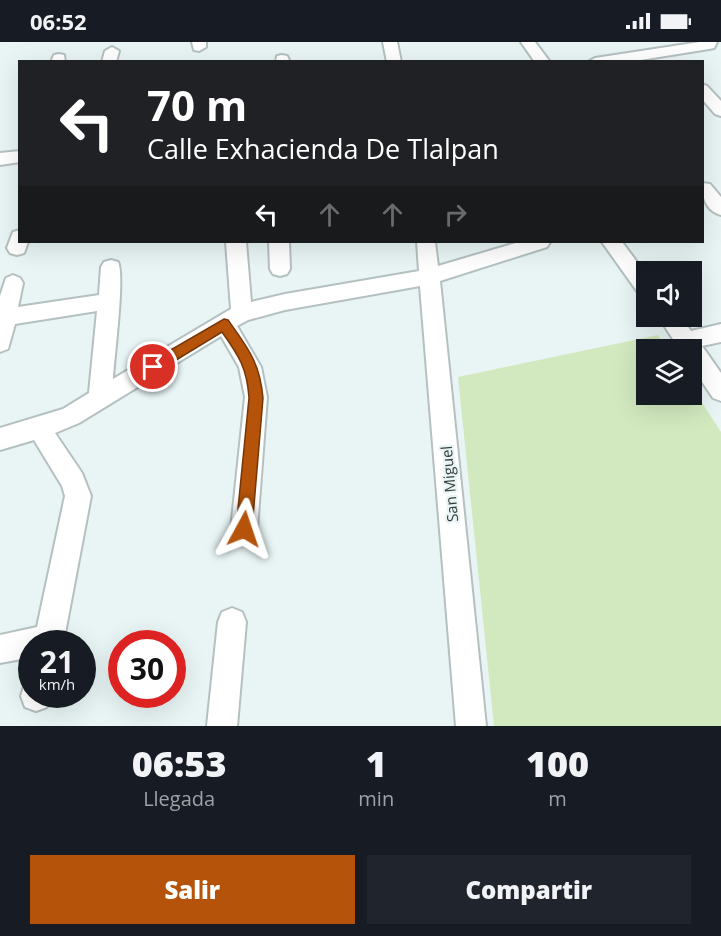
<!DOCTYPE html>
<html lang="es">
<head>
<meta charset="utf-8">
<style>
  :root { --surface:#171b24; --page:#20242c; --text:#f1f3f6; --muted:#9ea1a6; --accent:#b45309 }
  body { margin:0; font-family:"Open Sans",sans-serif; background:var(--page); color:var(--text); height:100vh; display:flex; flex-direction:column; font-size:22px; white-space:nowrap }
  * { box-sizing:border-box; margin:0 }
  p { font-size:20px; color:var(--muted) }
  .icon { flex:none; width:33px; height:33px; fill:none; stroke:currentColor; stroke-width:2; stroke-linecap:round; stroke-linejoin:round }
  .map { position:relative; height:684px; overflow:hidden }
  .panel { display:flex; flex-direction:column; background:var(--surface); flex:1 }
  .panel>* { flex:none }
  .hud { position:absolute; left:18px; top:18px; width:686px; height:183px; border-radius:0px; box-shadow:0 6px 24px #0002; background:#202124; color:#fff; overflow:hidden }
  .fabs { position:absolute; left:636px; top:219px; display:grid; gap:12px }
  .fabs a { display:grid; place-items:center; width:66px; height:66px; border-radius:0px; background:var(--surface); box-shadow:0 6px 24px #0002; font-size:30px }
  .speed { position:absolute; left:18px; top:588px; display:flex; gap:12px; font-size:30px; font-weight:700; text-align:center }
  .speed>* { display:grid; place-content:center; width:78px; height:78px; border-radius:50%; background:var(--surface); box-shadow:0 6px 24px #0002; line-height:1 }
  .speed small { font-size:15px; font-weight:400 }
  .speed .limit { border:9px solid #d22; background:#fff; color:#111 }
  .pin { position:absolute; display:grid; place-items:center; width:51px; height:51px; color:#fff; margin:-26px; border:3px solid #fff; border-radius:50%; box-shadow:0 2px 6px #0007 }
  .me { position:absolute; width:66px; margin:-33px; rotate:5deg; stroke-linejoin:round; filter:drop-shadow(0 0 4px #0008) }
  .turn { display:flex; align-items:center; gap:21px; height:126px; padding:0 30px; font-size:27px }
  .turn .icon { width:78px; height:78px; stroke-width:2.5 }
  .turn b { display:block; font-size:42px; line-height:51px }
  .lanes { display:flex; align-items:center; height:57px; padding:0 30px; background:#0003; justify-content:center; gap:30px; direction:ltr }
  .lanes .off { opacity:.35 }
  .eta { display:flex; justify-content:space-evenly; align-items:center; height:102px; text-align:center }
  .eta b { font-size:36px; font-weight:800; line-height:42px }
  .primary-button { display:flex; gap:12px; margin-top:auto; padding:12px 30px }
  .primary-button a { flex:1; height:69px; border-radius:0px; background:var(--accent); color:#fff; font-size:24px; font-weight:800; line-height:69px; text-align:center }
  .primary-button a+a { background:var(--page); color:var(--text) }
  .status { display:flex; justify-content:space-between; align-items:center; height:42px; padding:0 30px; background:var(--surface); direction:ltr }
  .status svg { height:16px; fill:currentColor }
  .map>svg:first-child { display:block }
  .green { fill:#d2e9bf }
  .lines { fill:none; stroke-linecap:round; stroke-linejoin:round }
  .street-casing { stroke:#b5c0c1; stroke-width:4 }
  .street { fill:#fff; fill-rule:evenodd }
  .route { fill:#b45309; stroke:#753606; stroke-width:1.5 }
  .labels { text-anchor:middle; dominant-baseline:central; stroke-width:4.5; stroke-linejoin:round; paint-order:stroke }
  .street-label { font-size:15px; fill:#383c3d; stroke:#e9f5f5 }
</style>
</head>
<body>
<div class="status"><b>06:52</b><svg viewBox="0 0 49 12"><path d="M0 12V9h3v3zM5 12V6h3v6zM10 12V3h3v9zM15 12V0h3v12zM26 1h20v11H26zM47 4h2v5h-2z"/></svg></div>
<div class="map">
<svg width="721" height="684" viewBox="0 0 721 684">
  <rect width="100%" height="100%" fill="#e9f5f5"/>
  <path class="green" d="M658,293L667,307L646,308V352H692V345L721,390V684H494L458,335Z"/>
  <g class="lines">
    <g class="street-casing">
      <g id="street">
        <path d="M192,0H206V5L199,9L194,8Z"/>
        <path d="M383,0H397L401,20H387Z"/>
        <path d="M521,0H535L550,20H535Z"/>
        <path d="M700,0H717L714,6L709,7L628,20H588L595,16Z"/>
        <path d="M112,5L119,9L116,20H102L105,9Z"/>
        <path d="M59,12L64,13L65,20H51L54,13Z"/>
        <path d="M282,13L287,14L290,20H276L277,14Z"/>
        <path d="M702,42L707,44L721,59V74L715,72L702,57Z"/>
        <path d="M20,109V120L0,123V111Z"/>
        <path d="M702,141L710,142L721,155V173C706,169 702,155 702,141Z"/>
        <path d="M20,188V200H28L24,211L17,213L10,211L7,206L13,190Z"/>
        <path d="M226,200H246L251,260L285,252L419,229L417,200H435L438,224L519,200H550L547,205L440,239L486,684H456L420,244L285,268L248,278L237,284L261,325L267,355L257,487L253,496L244,500L235,496L231,487L245,355L239,325L221,294L79,381L55,391L82,431L91,454L63,602H32V615L0,621V593L37,585L65,454L62,444L34,398L0,408V386L63,367L89,351L97,269L15,282L8,307L0,310V254L6,236L13,233L20,236L23,241L18,265L99,253L101,225L104,220L111,218L118,220C125,233 114,316 113,337L231,267Z"/>
        <path d="M269,200H289L290,227L287,232L280,234L273,232L270,227Z"/>
        <path d="M602,200H622L646,232V254L639,252Z"/>
        <path d="M658,274H680L691,289L721,282V300L702,304L721,331V359L713,356L692,325V308H680Z"/>
        <path d="M232,566L242,570L246,580L237,684H207L218,580L222,570Z"/>
        <path d="M32,639V652H51L47,665L36,669L25,665L21,654L25,641Z"/>
      </g>
    </g>
    <use href="#street" class="street"/>
  </g>
  <path class="route" d="M224,277L228,278C248,306 260,321 263,356L252,487L249,492L244,494L238,492L236,487L249,356C247,326 239,314 222,290L158,329L153,331L146,325L148,321Z"/>
  <g class="labels">
    <g class="street-label">
      <text transform="translate(449 442) rotate(-95)">San Miguel</text>
    </g>
  </g>
</svg>
<div class="fabs">
<a><svg class="icon" aria-label="sound" viewBox="0 0 24 24"><path d="M4 9h4l5-4v14l-5-4H4zM17 9q2 3 0 6"/></svg></a>
<a><svg class="icon" aria-label="layers" viewBox="0 0 24 24"><path d="M12 4l9 5-9 5-9-5zM3 14l9 5 9-5"/></svg></a>
</div>
<div class="speed"><div>21<small>km/h</small></div><div class="limit">30</div></div>
<div class="pin" style="left:153px;top:325px;background:#d93025"><svg class="icon" aria-label="arrive" viewBox="0 0 24 24"><path d="M6 21V4h12l-3 4 3 4H6"/></svg></div>
<svg class="me" style="left:244px;top:487px" viewBox="-20 -20 40 40"><path d="M0-17L14 15 0 8-14 15z" fill="#b45309" stroke="#fff" stroke-width="4"/></svg>
<div class="hud">
<div class="turn"><svg class="icon" aria-label="left" viewBox="0 0 24 24"><path d="M17 20v-9H6M10 6l-5 5 5 5"/></svg><div><b>70 m</b>Calle Exhacienda De Tlalpan</div></div>
<div class="lanes"><svg class="icon" aria-label="left" viewBox="0 0 24 24"><path d="M17 20v-9H6M10 6l-5 5 5 5"/></svg><svg class="icon off" aria-label="ahead" viewBox="0 0 24 24"><path d="M12 20V5M6 11l6-6 6 6"/></svg><svg class="icon off" aria-label="ahead" viewBox="0 0 24 24"><path d="M12 20V5M6 11l6-6 6 6"/></svg><svg class="icon off" aria-label="right" viewBox="0 0 24 24"><path d="M7 20v-9h11M14 6l5 5-5 5"/></svg></div>
</div>
</div>
<section class="panel">
<div class="eta">
<div><b>06:53</b><p>Llegada</p></div>
<div><b>1</b><p>min</p></div>
<div><b>100</b><p>m</p></div>
</div>
<div class="primary-button"><a>Salir</a><a>Compartir</a></div>
</section>
</body>
</html>
